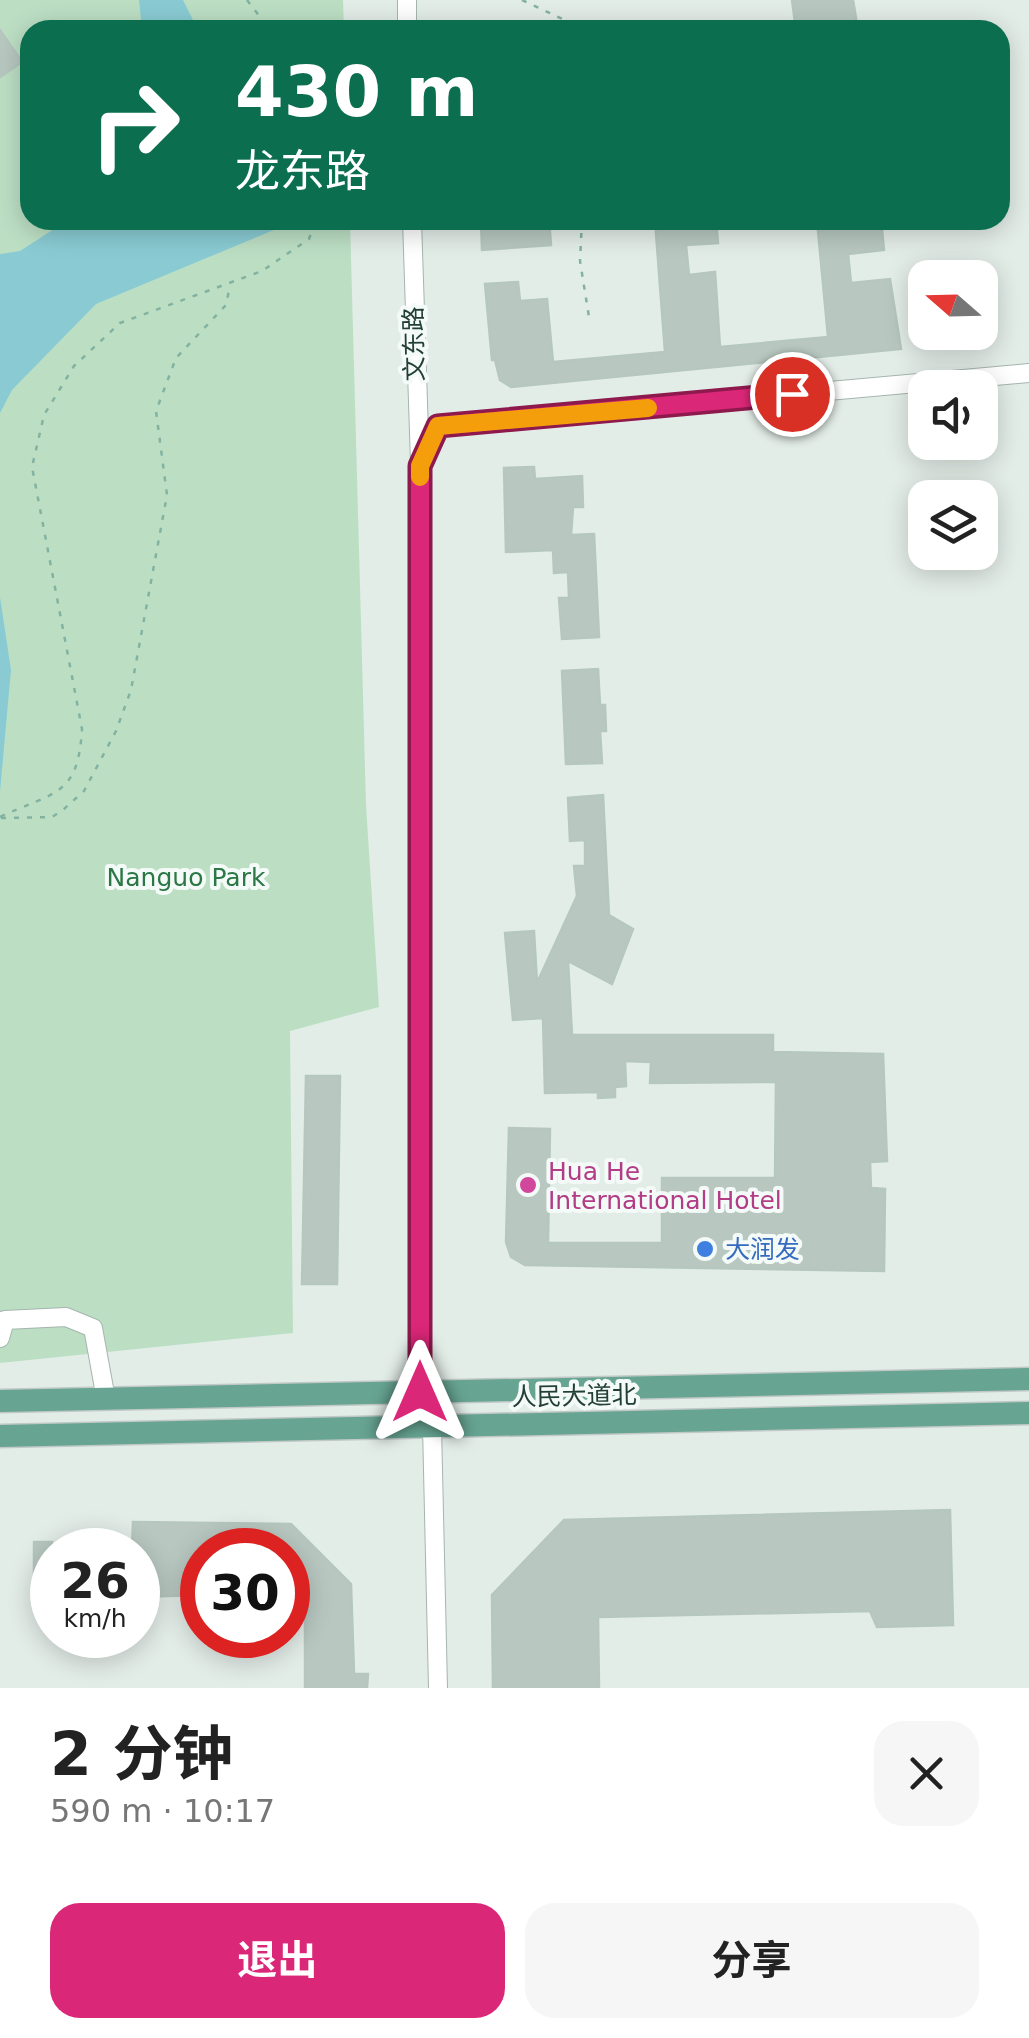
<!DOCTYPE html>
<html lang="zh">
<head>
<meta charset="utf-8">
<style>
  :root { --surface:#fff; --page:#f6f6f6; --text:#222; --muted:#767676; --accent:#db2777 }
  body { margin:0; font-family:"DejaVu Sans","Noto Sans SC",sans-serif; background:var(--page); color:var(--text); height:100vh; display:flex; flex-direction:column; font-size:38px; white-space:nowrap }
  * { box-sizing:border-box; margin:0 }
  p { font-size:32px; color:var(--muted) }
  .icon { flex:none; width:55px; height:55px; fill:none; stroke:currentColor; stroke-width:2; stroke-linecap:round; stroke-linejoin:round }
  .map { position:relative; height:1688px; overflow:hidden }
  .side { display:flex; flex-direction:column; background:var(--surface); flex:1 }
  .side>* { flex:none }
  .guide { position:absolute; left:20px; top:20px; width:990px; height:210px; border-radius:30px; box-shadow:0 5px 25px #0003; background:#0b6e4f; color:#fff; overflow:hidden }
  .needle { width:65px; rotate:290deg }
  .tools { position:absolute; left:908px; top:260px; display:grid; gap:20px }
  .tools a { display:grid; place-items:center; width:90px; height:90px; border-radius:20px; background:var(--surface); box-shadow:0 5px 25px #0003; font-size:50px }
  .speed { position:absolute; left:30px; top:1528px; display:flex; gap:20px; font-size:50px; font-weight:700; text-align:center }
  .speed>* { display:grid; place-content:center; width:130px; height:130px; border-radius:50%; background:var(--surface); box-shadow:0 5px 25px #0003; line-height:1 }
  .speed small { font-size:25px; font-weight:400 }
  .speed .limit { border:15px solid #d22; background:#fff; color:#111 }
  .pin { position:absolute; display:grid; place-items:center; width:85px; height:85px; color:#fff; margin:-42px; border:5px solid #fff; border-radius:50%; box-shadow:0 2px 10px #0007 }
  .me { position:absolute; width:110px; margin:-55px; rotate:0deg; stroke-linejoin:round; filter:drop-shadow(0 0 8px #0008) }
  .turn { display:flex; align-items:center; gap:35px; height:210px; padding:0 50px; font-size:45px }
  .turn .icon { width:130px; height:130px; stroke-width:2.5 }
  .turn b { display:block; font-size:70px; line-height:85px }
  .round { display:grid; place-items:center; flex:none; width:105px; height:105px; border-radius:30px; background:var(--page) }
  .summary { display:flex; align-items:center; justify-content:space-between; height:170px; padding:0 50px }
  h1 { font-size:60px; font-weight:700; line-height:75px }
  .primary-button { display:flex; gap:20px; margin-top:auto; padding:20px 50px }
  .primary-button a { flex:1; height:115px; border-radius:30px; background:var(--accent); color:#fff; font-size:40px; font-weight:700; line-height:115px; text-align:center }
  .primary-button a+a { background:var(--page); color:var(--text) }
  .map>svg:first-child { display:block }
  .green { fill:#bcdfc4 }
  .water { fill:#8acbd3 }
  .building { fill:#b8c8c1; stroke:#b5c7bf; stroke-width:2.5 }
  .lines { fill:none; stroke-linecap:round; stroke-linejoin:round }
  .minor-casing { stroke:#a5b5af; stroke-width:20 }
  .major-casing { stroke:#c1c9c7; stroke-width:25 }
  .path { stroke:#83b2a1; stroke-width:2.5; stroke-dasharray:5 8; stroke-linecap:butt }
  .minor { stroke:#fff; stroke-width:18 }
  .major { stroke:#67a492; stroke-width:22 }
  .route-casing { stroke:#8e194d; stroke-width:25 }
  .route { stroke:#db2777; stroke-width:18 }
  .slow { stroke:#f59e0b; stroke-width:18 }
  .hotel-dot { fill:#d1479c; stroke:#f4faf7; stroke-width:4 }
  .shop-dot { fill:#3f7fe0; stroke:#f4faf7; stroke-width:4 }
  .labels { text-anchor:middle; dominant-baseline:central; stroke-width:8; stroke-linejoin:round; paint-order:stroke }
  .street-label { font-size:25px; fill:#223f36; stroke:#f4faf7 }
  .park-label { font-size:25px; fill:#2b7746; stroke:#f4faf7 }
  .hotel-label { font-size:25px; fill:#b23c85; stroke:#f4faf7; text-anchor:start }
  .shop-label { font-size:25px; fill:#366cbe; stroke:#f4faf7; text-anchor:start }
</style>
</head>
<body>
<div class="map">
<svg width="1029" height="1688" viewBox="0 0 1029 1688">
  <rect width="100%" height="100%" fill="#e3ede8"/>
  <path class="green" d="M0,0H343L344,30H30V220H350L366,805L379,1007L290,1031L293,1333L0,1363Z"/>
  <g class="water">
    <path d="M139,0H183L194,22L203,30H142Z"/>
    <path d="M68,220H285L281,227L96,304L12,390L0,413V254L20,251Z"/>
    <path d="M0,597L11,670L0,792Z"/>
  </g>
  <g class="building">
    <path d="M792,0H853L858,30H796Z"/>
    <path d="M0,30L22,62L0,77Z"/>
    <path d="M481,220H549L551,245L482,250Z"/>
    <path d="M655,220H716L718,243L686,245L689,275L715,272L720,347L828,337L817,220H881L884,250L848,254L851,283L890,279L901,349L511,387L500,380L495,360H492L485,284L518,282L520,301L547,299L553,362L665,352Z"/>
    <path d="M534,467L535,479L582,476L583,507H573L571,535L594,534L599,637L562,639L559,598H569L568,572L554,573L553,550L506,552L504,468Z"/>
    <path d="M598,669L600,705H605L606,731H600L602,763L566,764L562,671Z"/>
    <path d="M603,795L609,915L633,929L612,984L568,961L572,1035H773V1052L883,1054L887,1161L870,1162L871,1188L885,1189L884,1271L525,1265L511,1257L506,1242L509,1128L550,1129L548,1243H662V1178H775L776,1082L650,1083L651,1062L625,1061L626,1086L615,1087V1097L598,1098V1092L545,1093L543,1018L513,1020L505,933L534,931L537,983L577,896L574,866H585V840L570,841L568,798Z"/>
    <path d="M306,1076H340L337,1284H302Z"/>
    <path d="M950,1510L953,1625L877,1627L870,1611L598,1617L599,1688H493L492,1595L564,1520Z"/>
    <path d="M133,1522L291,1524L351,1584L354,1674H368L367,1688H305V1592H288V1550H202V1595L138,1597V1550H132Z"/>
    <path d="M34,1542H52V1625L34,1608Z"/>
  </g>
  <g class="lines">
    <g class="minor-casing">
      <g id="minor">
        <path d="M407,0V30"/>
        <path d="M412,220L420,463"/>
        <path d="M0,1338L5,1320L66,1317L93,1328L106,1399"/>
        <path d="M420,1392V466L438,426L1029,373"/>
        <path d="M432,1426L438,1688"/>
      </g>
    </g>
    <g class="major-casing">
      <g id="major">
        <path d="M0,1401L1029,1379"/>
        <path d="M0,1436L1029,1413"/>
      </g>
    </g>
    <g class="path">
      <path d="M247,0L270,30"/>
      <path d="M522,0L571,23L572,30"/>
      <path d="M582,220L580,261L589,317"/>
      <path d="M0,817C55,791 78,797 82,729L32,467L44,415L74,366L120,323L262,271L309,239L316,220"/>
      <path d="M1,818L52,817L64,809L84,791L116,731L131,690L167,495L156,411L176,358L226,305L230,285"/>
    </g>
    <use href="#minor" class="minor"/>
    <use href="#major" class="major"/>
  </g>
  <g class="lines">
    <g class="route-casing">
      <path id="route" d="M420,1392V466L438,426L792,394"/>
    </g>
    <use href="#route" class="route"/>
    <path class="slow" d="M420,477V466L438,426L648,408"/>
  </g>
  <circle class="hotel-dot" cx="528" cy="1185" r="10"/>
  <circle class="shop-dot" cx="705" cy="1249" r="10"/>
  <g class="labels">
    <g class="street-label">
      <text transform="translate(414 344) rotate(-91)">文东路</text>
      <text transform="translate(574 1396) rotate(-1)">人民大道北</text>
    </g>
    <g class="park-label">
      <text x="186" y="877">Nanguo Park</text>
    </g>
    <g class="hotel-label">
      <text x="548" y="1171">Hua He<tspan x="548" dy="29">International Hotel</tspan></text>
    </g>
    <g class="shop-label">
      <text x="725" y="1249">大润发</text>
    </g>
  </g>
</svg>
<div class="tools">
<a><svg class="needle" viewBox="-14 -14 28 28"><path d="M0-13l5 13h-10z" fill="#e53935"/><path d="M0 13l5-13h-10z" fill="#767676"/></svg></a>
<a><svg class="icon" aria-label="sound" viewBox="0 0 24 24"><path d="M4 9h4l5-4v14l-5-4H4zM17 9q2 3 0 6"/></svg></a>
<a><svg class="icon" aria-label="layers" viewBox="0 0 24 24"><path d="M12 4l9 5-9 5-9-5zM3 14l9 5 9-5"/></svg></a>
</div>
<div class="speed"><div>26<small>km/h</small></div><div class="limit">30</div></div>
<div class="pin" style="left:792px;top:394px;background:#d93025"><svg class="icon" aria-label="arrive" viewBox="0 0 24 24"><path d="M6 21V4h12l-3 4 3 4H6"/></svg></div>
<svg class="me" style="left:420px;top:1392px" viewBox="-20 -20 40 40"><path d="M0-17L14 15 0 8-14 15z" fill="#db2777" stroke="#fff" stroke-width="4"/></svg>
<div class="guide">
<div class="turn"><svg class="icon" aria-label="right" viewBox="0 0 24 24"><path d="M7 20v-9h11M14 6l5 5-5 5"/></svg><div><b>430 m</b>龙东路</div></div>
</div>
</div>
<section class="side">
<div class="summary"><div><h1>2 分钟</h1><p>590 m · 10:17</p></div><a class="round"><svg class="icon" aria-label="close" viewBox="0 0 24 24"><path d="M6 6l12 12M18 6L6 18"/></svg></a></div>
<div class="primary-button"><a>退出</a><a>分享</a></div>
</section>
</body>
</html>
